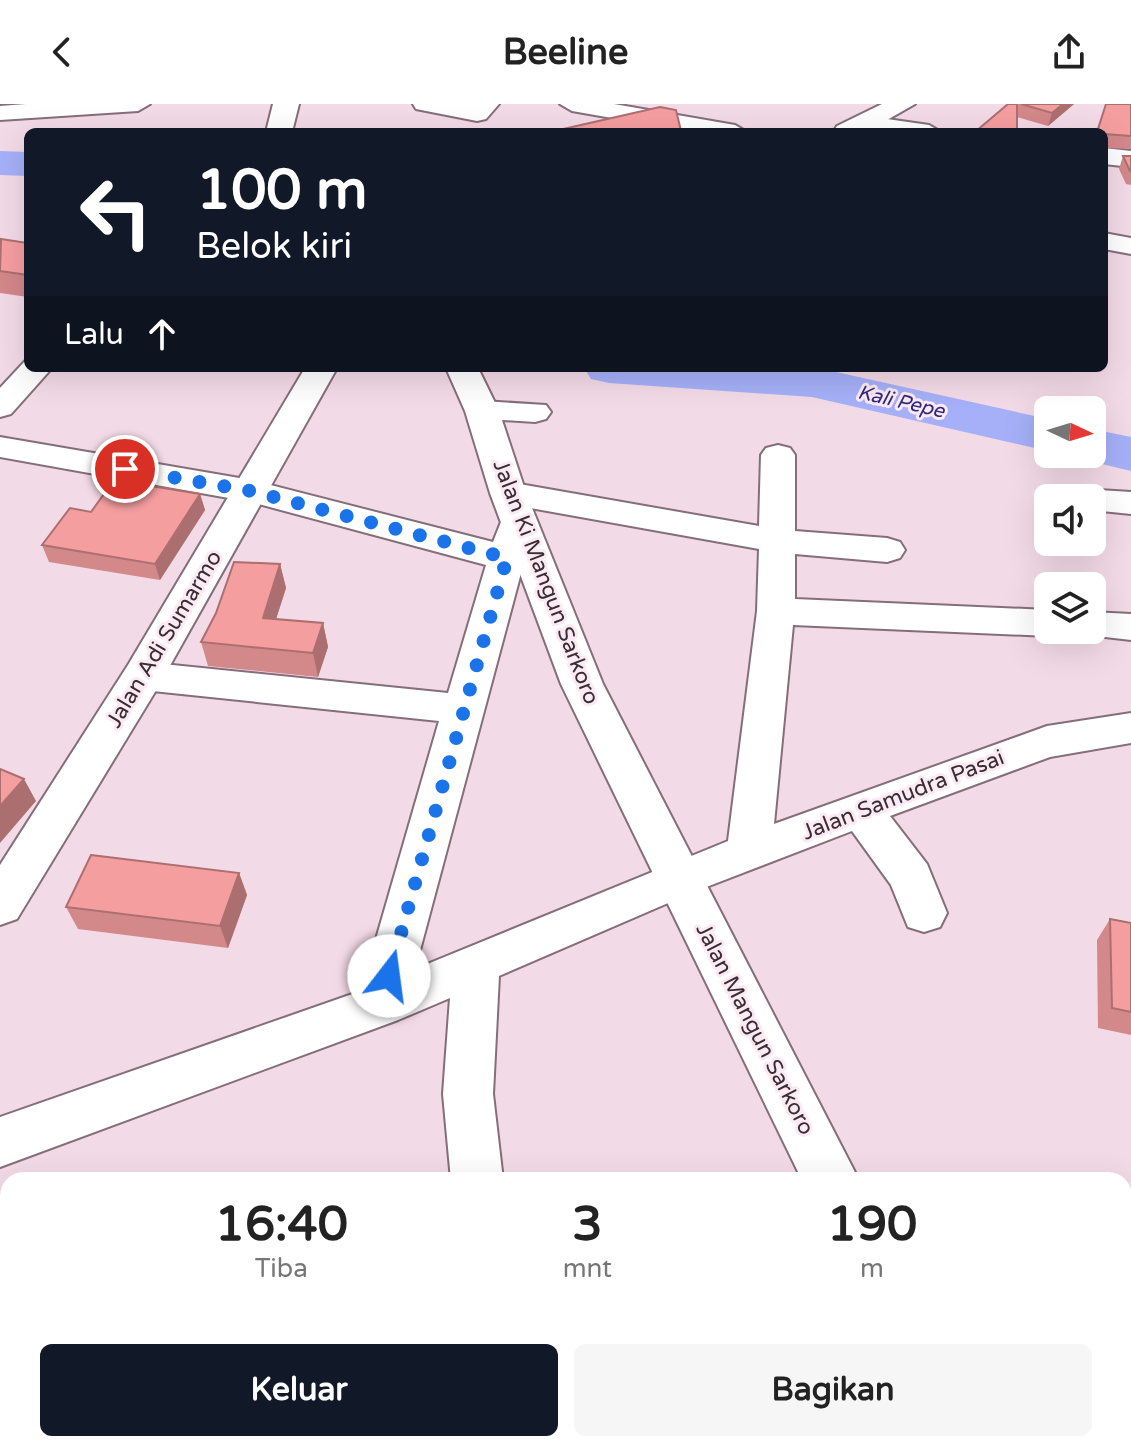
<!DOCTYPE html>
<html lang="id">
<head>
<meta charset="utf-8">
<style>
  :root { --surface:#fff; --page:#f6f6f6; --text:#222; --muted:#767676; --accent:#111827 }
  body { margin:0; font-family:"Varela Round",sans-serif; background:var(--page); color:var(--text); height:100vh; display:flex; flex-direction:column; font-size:30px; white-space:nowrap }
  * { box-sizing:border-box; margin:0 }
  p { font-size:26px; color:var(--muted) }
  .icon { flex:none; width:44px; height:44px; fill:none; stroke:currentColor; stroke-width:2; stroke-linecap:round; stroke-linejoin:round }
  .map { position:relative; flex:1; overflow:hidden }
  .panel { position:absolute; left:0px; top:1068px; width:1132px; height:280px; display:flex; flex-direction:column; background:var(--surface); border-radius:24px 24px 0 0; box-shadow:0 8px 32px #0002 }
  .panel>* { flex:none }
  .top-card { position:absolute; left:24px; top:24px; width:1084px; height:244px; border-radius:12px; box-shadow:0 8px 32px #0002; background:#111827; color:#fff; overflow:hidden }
  .needle { width:52px; rotate:94deg }
  .controls { position:absolute; left:1034px; top:292px; display:grid; gap:16px }
  .controls a { display:grid; place-items:center; width:72px; height:72px; border-radius:12px; background:var(--surface); box-shadow:0 8px 32px #0002; font-size:40px }
  .pin { position:absolute; display:grid; place-items:center; width:68px; height:68px; color:#fff; margin:-34px; border:4px solid #fff; border-radius:50%; box-shadow:0 2px 8px #0007 }
  .me { position:absolute; width:88px; margin:-44px; rotate:15deg; stroke-linejoin:round; filter:drop-shadow(0 0 6px #0008) }
  .turn { display:flex; align-items:center; gap:28px; height:168px; padding:0 40px; font-size:36px }
  .turn .icon { width:104px; height:104px; stroke-width:2.5 }
  .turn b { display:block; font-size:56px; line-height:68px }
  .then { display:flex; align-items:center; height:76px; padding:0 40px; background:#0003; gap:16px; font-size:30px }
  .eta { display:flex; justify-content:space-evenly; align-items:center; height:136px; text-align:center }
  .eta b { font-size:48px; font-weight:800; line-height:56px }
  .cta { display:flex; gap:16px; margin-top:auto; padding:16px 40px }
  .cta a { flex:1; height:92px; border-radius:12px; background:var(--accent); color:#fff; font-size:32px; font-weight:800; line-height:92px; text-align:center }
  .cta a+a { background:var(--page); color:var(--text) }
  header { display:flex; justify-content:space-between; align-items:center; height:104px; padding:0 40px; background:var(--surface); font-size:36px; font-weight:800 }
  .map>svg:first-child { display:block }
  .lines { fill:none; stroke-linecap:round; stroke-linejoin:round }
  .river { fill:#a5b0f8; fill-rule:evenodd }
  .minor-casing { stroke:#846e7a; stroke-width:4 }
  .major-casing { stroke:#846e7a; stroke-width:4 }
  .highway-casing { stroke:#846e7a; stroke-width:4 }
  .minor { fill:#fff; fill-rule:evenodd }
  .major { fill:#fff; fill-rule:evenodd }
  .highway { fill:#fff; fill-rule:evenodd }
  .wall { fill:#d3888a }
  .shaded-wall { fill:#ac6f70 }
  .building { fill:#f59ea0; stroke:#ac6f70; stroke-width:2 }
  .route { stroke:#1a73e8; stroke-width:14; stroke-dasharray:0 25.2 }
  .labels { text-anchor:middle; dominant-baseline:central; stroke-width:6; stroke-linejoin:round; paint-order:stroke }
  .far-water-label { font-size:20px; font-style:italic; fill:#2c2a7c; stroke:#fde9f3 }
  .street-label { font-size:22px; fill:#372e33; stroke:#fde9f3 }
</style>
</head>
<body>
<header><svg class="icon" aria-label="back" viewBox="0 0 24 24"><path d="M15 5l-7 7 7 7"/></svg>Beeline<svg class="icon" aria-label="share" viewBox="0 0 24 24"><path d="M12 15V3M7 8l5-5 5 5M5 13v7h14v-7"/></svg></header>
<div class="map">
<svg width="1131" height="1348" viewBox="0 0 1131 1348">
  <rect width="100%" height="100%" fill="#f3dae7"/>
  <g class="lines">
    <g class="river">
      <path d="M0,47L28,48V72L0,71Z"/>
      <path d="M584,264H818L1048,315V347L812,293L609,279L591,275Z"/>
      <path d="M1092,325L1131,333V367L1073,353L1071,350H1092Z"/>
    </g>
    <g class="minor-casing">
      <g id="minor">
        <path d="M26,0H150L138,7L0,16V2Z"/>
        <path d="M413,0H499L486,15L477,17L416,5Z"/>
        <path d="M560,0H614L735,21L747,28H692L572,7Z"/>
        <path d="M866,12L929,21L941,28H877L857,24L854,19Z"/>
        <path d="M1104,44L1131,47V63L1104,60Z"/>
        <path d="M1104,129L1131,134V150L1104,145Z"/>
        <path d="M25,257H28V264H52L11,310L0,313V284Z"/>
        <path d="M482,297L546,301L551,308L546,315L535,318L471,314L466,307L471,300Z"/>
        <path d="M0,333L251,376L493,438L501,418L514,414L527,418L532,426L525,454L415,865L728,737L757,507L759,445L508,400L496,397L491,389L496,381L508,378L759,422L761,351L766,344L778,341L790,344L795,351V427L887,434L900,438L905,446L900,454L887,458L795,450V495L1048,506V526H1063L1048,532L793,521L774,720L1047,622L1131,609V639L1050,653L890,712L927,760L947,809L940,823L924,828L908,823L891,781L852,727L696,787L499,872L493,990L503,1076H451L443,990L450,894L398,916L0,1063V1013L361,887L439,617L143,586L129,582L123,572L129,562L143,558L448,589L486,461L251,398L0,353Z"/>
        <path d="M1099,386L1131,388V410L1092,406V394H1084L1087,389Z"/>
        <path d="M1092,508L1131,510V536L1079,530L1076,526H1092Z"/>
        <rect x="0" y="1164" width="8" height="56"/>
        <path d="M165,1340H225L224,1348H164Z"/>
        <path d="M486,1340H546L547,1348H487Z"/>
      </g>
    </g>
    <g class="major-casing">
      <g id="major">
        <path d="M882,0H915L866,28H833L837,22Z"/>
        <path d="M305,264H337L158,583L17,815L0,821V761L128,561Z"/>
      </g>
    </g>
    <g class="highway-casing">
      <g id="highway">
        <path d="M273,0H299L292,28H266Z"/>
        <path d="M446,264H478L499,307L526,389L603,580L859,1076H802L561,580L490,389L465,307Z"/>
        <path d="M940,1340H1003L1006,1348H943Z"/>
      </g>
    </g>
    <use href="#minor" class="minor"/>
    <use href="#major" class="major"/>
    <use href="#highway" class="highway"/>
  </g>
  <g class="wall">
    <path d="M1008,0H1074L1048,22L1017,13Z"/>
    <path d="M1131,0V45L1104,44V28Z"/>
    <path d="M1123,52H1131V81L1126,80L1119,65Z"/>
    <path d="M0,136L28,139V193L0,189Z"/>
    <path d="M242,264H288L287,267Z"/>
    <path d="M200,390L205,406L160,476L49,458L42,441L91,408Z"/>
    <path d="M280,460L286,484L276,515L323,519L328,543L318,573L208,562L201,538Z"/>
    <path d="M239,769L247,791L228,844L78,825L66,803Z"/>
    <path d="M1110,815L1131,819V931L1098,924L1097,836Z"/>
    <path d="M8,1340H164L161,1348H0Z"/>
    <path d="M380,1340L379,1348H205L218,1341Z"/>
    <path d="M601,1340H876L878,1348H603Z"/>
    <path d="M1058,1340H1124L1131,1348H1060Z"/>
  </g>
  <g class="shaded-wall">
    <path d="M1063,0H1074L1048,22L1052,9Z"/>
    <path d="M200,390L205,406L160,476L155,460Z"/>
    <path d="M280,460L286,484L269,537L263,514Z"/>
    <path d="M323,519L328,543L318,573L313,549Z"/>
    <path d="M24,675L36,697L0,739V702Z"/>
    <path d="M239,769L247,791L228,844L220,822Z"/>
    <path d="M152,1340H164L161,1348H160Z"/>
    <path d="M375,1340H380L379,1348H374Z"/>
  </g>
  <g class="building">
    <path d="M1008,0H1017V28H975Z"/>
    <path d="M1021,0H1063L1052,9Z"/>
    <path d="M1106,0H1131V32L1104,30V28H1097Z"/>
    <path d="M660,3L676,6L681,27L550,28Z"/>
    <path d="M1123,52H1131V67H1130Z"/>
    <path d="M1,135L28,139V171L0,167Z"/>
    <path d="M114,376L200,390L155,460L42,441L70,404L91,408Z"/>
    <path d="M234,458L280,460L263,514L323,519L313,549L201,538L216,509Z"/>
    <path d="M0,665L24,675L0,702Z"/>
    <path d="M91,751L239,769L220,822L66,803Z"/>
    <path d="M1110,815L1131,819V908L1112,904Z"/>
    <path d="M1124,1192H1131V1348H1072L1070,1340H1124Z"/>
    <path d="M7,1208L8,1340H152L154,1342L138,1343L137,1348H0V1233Z"/>
    <path d="M218,1340H375L374,1348H336L286,1344V1348H205L206,1342L218,1341Z"/>
    <path d="M605,1340H876L878,1348H606Z"/>
  </g>
  <g class="lines">
    <path class="route" d="M125,365L251,387L507,454L389,872"/>
  </g>
  <g class="labels">
    <g class="far-water-label">
      <text transform="translate(901 298) rotate(13)">Kali Pepe</text>
    </g>
    <g class="street-label">
      <text transform="translate(546 478) rotate(69)">Jalan Ki Mangun Sarkoro</text>
      <text transform="translate(164 535) rotate(-59)">Jalan Adi Sumarmo</text>
      <text transform="translate(903 691) rotate(-21)">Jalan Samudra Pasai</text>
      <text transform="translate(755 925) rotate(63)">Jalan Mangun Sarkoro</text>
    </g>
  </g>
</svg>
<div class="controls">
<a><svg class="needle" viewBox="-14 -14 28 28"><path d="M0-13l5 13h-10z" fill="#e53935"/><path d="M0 13l5-13h-10z" fill="#767676"/></svg></a>
<a><svg class="icon" aria-label="sound" viewBox="0 0 24 24"><path d="M4 9h4l5-4v14l-5-4H4zM17 9q2 3 0 6"/></svg></a>
<a><svg class="icon" aria-label="layers" viewBox="0 0 24 24"><path d="M12 4l9 5-9 5-9-5zM3 14l9 5 9-5"/></svg></a>
</div>
<div class="pin" style="left:125px;top:365px;background:#d93025"><svg class="icon" aria-label="arrive" viewBox="0 0 24 24"><path d="M6 21V4h12l-3 4 3 4H6"/></svg></div>
<svg class="me" style="left:389px;top:872px" viewBox="-20 -20 40 40"><circle r="19" fill="#fff"/><path d="M0-13L10 11 0 6-10 11z" fill="#1a73e8"/></svg>
<div class="top-card">
<div class="turn"><svg class="icon" aria-label="left" viewBox="0 0 24 24"><path d="M17 20v-9H6M10 6l-5 5 5 5"/></svg><div><b>100 m</b>Belok kiri</div></div>
<div class="then">Lalu<svg class="icon" aria-label="ahead" viewBox="0 0 24 24"><path d="M12 20V5M6 11l6-6 6 6"/></svg></div>
</div>
<section class="panel">
<div class="eta">
<div><b>16:40</b><p>Tiba</p></div>
<div><b>3</b><p>mnt</p></div>
<div><b>190</b><p>m</p></div>
</div>
<div class="cta"><a>Keluar</a><a>Bagikan</a></div>
</section>
</div>
</body>
</html>
